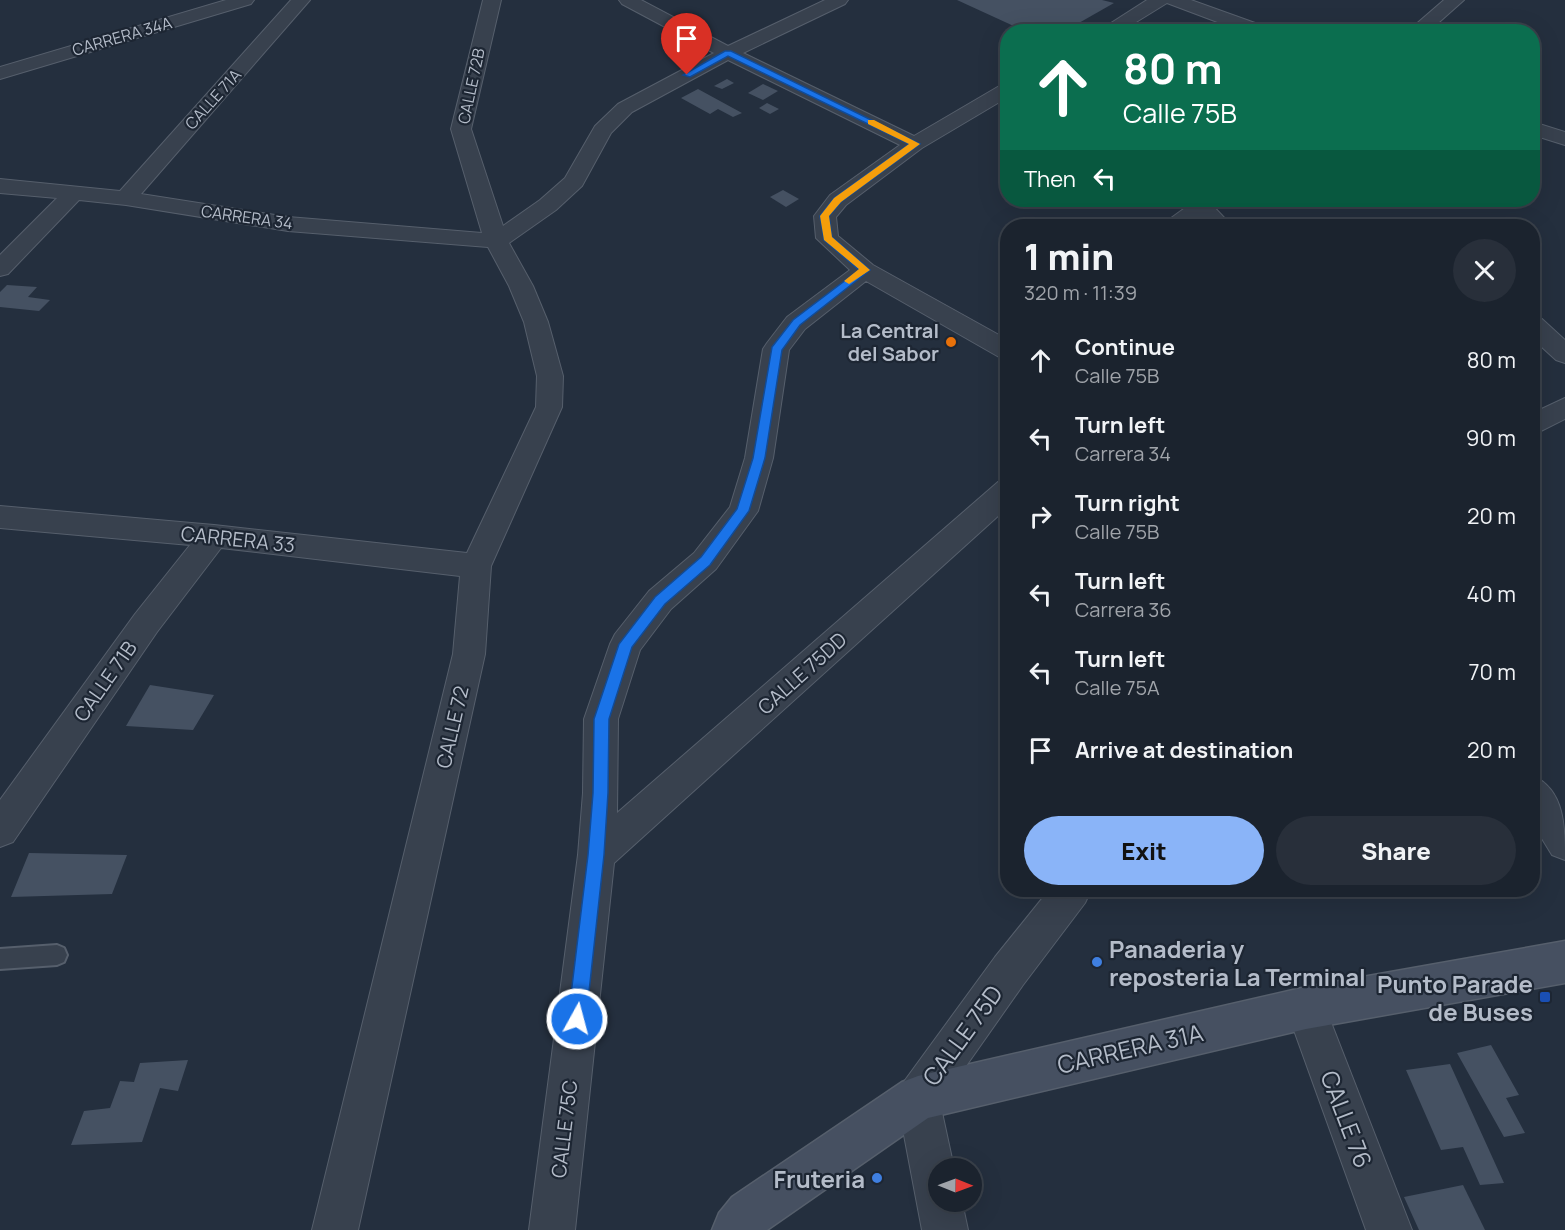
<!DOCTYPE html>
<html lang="en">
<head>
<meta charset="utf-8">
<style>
  :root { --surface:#1b232e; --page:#282f3a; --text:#f1f3f6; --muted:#a0a4aa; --line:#39404a; --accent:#8ab4f8 }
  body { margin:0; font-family:Manrope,sans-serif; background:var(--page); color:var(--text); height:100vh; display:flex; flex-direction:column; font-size:22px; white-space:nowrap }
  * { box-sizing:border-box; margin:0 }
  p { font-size:20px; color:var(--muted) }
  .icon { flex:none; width:33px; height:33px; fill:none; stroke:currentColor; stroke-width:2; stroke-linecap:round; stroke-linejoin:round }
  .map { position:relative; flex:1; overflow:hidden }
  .drawer { position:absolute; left:1000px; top:219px; width:540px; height:678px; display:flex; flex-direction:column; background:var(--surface); border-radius:24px; box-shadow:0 6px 24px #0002,0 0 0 2px var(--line) }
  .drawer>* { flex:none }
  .top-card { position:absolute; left:1000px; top:24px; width:540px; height:183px; border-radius:24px; box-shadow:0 6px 24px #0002,0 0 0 2px var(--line); background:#0b6e4f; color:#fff; overflow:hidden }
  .needle { width:39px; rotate:91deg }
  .buttons { position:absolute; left:928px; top:1158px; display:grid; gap:12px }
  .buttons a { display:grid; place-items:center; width:54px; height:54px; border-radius:50%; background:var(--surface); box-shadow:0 6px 24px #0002,0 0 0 2px var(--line); font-size:30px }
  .pin { position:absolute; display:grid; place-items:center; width:51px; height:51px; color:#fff; margin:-62px -26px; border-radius:50% 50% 50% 0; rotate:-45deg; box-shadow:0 0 6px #0007 }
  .pin .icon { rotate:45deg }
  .me { position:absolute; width:66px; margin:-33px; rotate:7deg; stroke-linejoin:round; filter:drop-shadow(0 0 4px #0008) }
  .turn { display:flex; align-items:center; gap:21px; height:126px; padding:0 24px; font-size:27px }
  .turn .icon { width:78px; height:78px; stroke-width:2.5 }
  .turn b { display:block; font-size:42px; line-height:51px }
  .then { display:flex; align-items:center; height:57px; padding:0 24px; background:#0003; gap:12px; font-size:22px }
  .round { display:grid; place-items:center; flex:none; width:63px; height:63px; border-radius:32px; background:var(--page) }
  .head { display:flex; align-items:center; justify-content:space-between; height:102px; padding:0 24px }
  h1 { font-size:36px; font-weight:800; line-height:45px }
  .primary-button { display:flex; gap:12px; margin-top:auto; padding:12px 24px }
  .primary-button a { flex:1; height:69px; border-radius:36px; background:var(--accent); color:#111; font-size:24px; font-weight:800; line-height:69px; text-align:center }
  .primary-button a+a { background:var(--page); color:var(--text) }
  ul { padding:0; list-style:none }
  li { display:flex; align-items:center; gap:18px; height:78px; padding:0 24px }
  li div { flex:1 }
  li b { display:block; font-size:22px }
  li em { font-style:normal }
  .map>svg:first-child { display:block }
  .building { fill:#455162 }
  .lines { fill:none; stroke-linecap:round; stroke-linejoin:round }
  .lane-casing { stroke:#565f6c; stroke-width:4 }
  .street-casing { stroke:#565f6c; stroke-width:2 }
  .secondary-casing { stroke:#565f6c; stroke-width:3 }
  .lane { fill:#38414e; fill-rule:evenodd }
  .street { fill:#38414e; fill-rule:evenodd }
  .secondary { fill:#465061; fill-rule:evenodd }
  .route { fill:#1a73e8; stroke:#114b97; stroke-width:1.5 }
  .slow { fill:#f59e0b }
  .food-dot { fill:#e8710a; stroke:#1d2633; stroke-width:2 }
  .shop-dot { fill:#3f7fe0; stroke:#1d2633; stroke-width:2 }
  .transit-dot { fill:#1a4fb4; stroke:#1d2633; stroke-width:2 }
  .labels { text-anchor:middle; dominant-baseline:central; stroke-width:4.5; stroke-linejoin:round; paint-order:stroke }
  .far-street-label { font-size:16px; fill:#b4bcc9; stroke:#1d2633 }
  .poi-label { font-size:20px; font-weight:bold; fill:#b4bcc9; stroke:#1d2633; text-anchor:end }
  .street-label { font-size:20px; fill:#b4bcc9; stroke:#1d2633 }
  .near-poi-label { font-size:24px; font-weight:bold; fill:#b4bcc9; stroke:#1d2633; text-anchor:end }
  .near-street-label { font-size:24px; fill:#b4bcc9; stroke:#1d2633 }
</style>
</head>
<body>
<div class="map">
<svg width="1565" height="1230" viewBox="0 0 1565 1230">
  <rect width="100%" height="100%" fill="#242f3e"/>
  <g class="building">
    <path d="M957,0H1102L1114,3L1063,32H1027Z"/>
    <path d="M727,79L734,83L722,89L714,86Z"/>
    <path d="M763,84L778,91L763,100L748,93Z"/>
    <path d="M698,89L742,113L733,117L718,109L710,114L681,98Z"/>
    <path d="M767,103L779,109L770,114L759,108Z"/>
    <path d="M783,190L799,199L786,207L770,197Z"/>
    <path d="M7,285L37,287L28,297L50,300L39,311L0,307V292Z"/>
    <path d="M150,685L214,695L193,730L126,726Z"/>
    <path d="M29,853L127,855L112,894L11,897Z"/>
    <path d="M1491,1045L1519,1095L1506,1098L1525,1133L1504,1137L1457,1053Z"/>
    <path d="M188,1060L178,1091L160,1088L142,1142L71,1145L84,1111L110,1108L120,1081L134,1082L140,1063Z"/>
    <path d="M1450,1064L1504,1183L1480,1185L1463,1147L1441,1150L1406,1070Z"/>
    <path d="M1463,1185L1485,1230H1419L1404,1197Z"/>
  </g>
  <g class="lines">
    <g class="lane-casing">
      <path id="lane" d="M57,945L64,948L67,955L64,962L57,965L0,969V949Z"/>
    </g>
    <g class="street-casing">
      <g id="street">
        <path d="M226,0H254L251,4L0,79V67Z"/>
        <path d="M291,0H310L141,194L288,217L482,233L451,129L483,0H501L471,129L503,226L540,200L565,178L595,126L618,104L714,53L622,4L619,0H641L728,46L825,0H848L845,4L743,53L914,136L1001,85L1008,83V97L922,148L846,205L836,217L838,236L873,265L1008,340V359L999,357L866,281L805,329L789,350L773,458L758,511L716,569L671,609L640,650L618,719L617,813L998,482L1008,479V507L614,863L575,1230H529L578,855L583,793L584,719L610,644L615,634L649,591L694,553L730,507L745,458L763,349L767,343L787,317L850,270L816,238L814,216L830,195L900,145L728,60L632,112L611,133L582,186L556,210L509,243L533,286L548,322L563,376L562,407L491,566L485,654L358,1230H312L453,654L460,576L221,548L157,632L13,842L0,847V800L135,614L190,545L0,528V506L214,525L467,553L536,407L537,376L524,322L509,286L488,247L288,231L126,205L79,200L8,274L0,276V255L57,198L0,193V179L120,191Z"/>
        <path d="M1147,0H1191L1269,28L1272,32H1244L1167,3L1120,32H1097Z"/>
        <path d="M1444,0H1464L1428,32H1407Z"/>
        <path d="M1533,122L1565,132V145L1533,135Z"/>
        <path d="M1196,200H1220L1214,207L1232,226H1209L1200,218L1189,226H1164L1167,221Z"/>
        <path d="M1533,317L1542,319L1565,340V363L1556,360L1533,339Z"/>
        <path d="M1565,398V419L1533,435V413Z"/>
        <path d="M1533,776C1565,790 1565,828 1565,860L1552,855L1533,824Z"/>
        <path d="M1049,890H1091L1085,903L1023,985L940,1103L954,1168H939V1202H962L968,1230H922L897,1098L903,1083L995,957Z"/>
        <path d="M1306,988L1320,994L1412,1230H1366L1286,1008L1292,994Z"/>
      </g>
    </g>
    <g class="secondary-casing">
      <path id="secondary" d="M1565,941V983L1306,1029L928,1118L767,1230H712L719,1213L732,1197L902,1082L918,1076L1306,987Z"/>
    </g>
    <use href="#lane" class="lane"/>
    <use href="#street" class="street"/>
    <use href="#secondary" class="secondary"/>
  </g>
  <path class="route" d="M725,51H731L920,144L841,202L829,216L832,237L870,270L800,325L782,350L765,458L749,511L710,565L665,604L632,647L609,719L608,793L604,855L586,1019L583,1025L577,1028L571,1025L568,1019L588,855L593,793L594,719L619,644L655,597L701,557L737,509L753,458L772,347L793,320L859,270L824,240L820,216L834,198L909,144L728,56L690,77L683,75Z"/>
  <path class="slow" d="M868,120H874L920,144L841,202L829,216L832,237L870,270L849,284L844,281L859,269L824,240L820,216L834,198L909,144L868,124Z"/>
  <circle class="food-dot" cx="951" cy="342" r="6"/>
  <g class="shop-dot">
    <circle cx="1097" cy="962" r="6"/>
    <circle cx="877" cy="1178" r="6"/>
  </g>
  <rect class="transit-dot" x="1539" y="991" width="12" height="12" rx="3"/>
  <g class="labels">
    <g class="far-street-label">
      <text transform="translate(122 36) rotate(-16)">CARRERA 34A</text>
      <text transform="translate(471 86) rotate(-78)">CALLE 72B</text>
      <text transform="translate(213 99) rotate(-48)">CALLE 71A</text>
      <text transform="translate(247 217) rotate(8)">CARRERA 34</text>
    </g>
    <g class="poi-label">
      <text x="939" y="330">La Central<tspan x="939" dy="23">del Sabor</tspan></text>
    </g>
    <g class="street-label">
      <text transform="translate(238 539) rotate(6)">CARRERA 33</text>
      <text transform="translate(802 673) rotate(-42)">CALLE 75DD</text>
      <text transform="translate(105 681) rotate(-55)">CALLE 71B</text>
      <text transform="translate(452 727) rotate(-77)">CALLE 72</text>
      <text transform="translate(564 1129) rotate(-83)">CALLE 75C</text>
    </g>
    <g class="near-poi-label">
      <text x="1109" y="948" text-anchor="start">Panaderia y<tspan x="1109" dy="28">reposteria La Terminal</tspan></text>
      <text x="1533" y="983">Punto Parade<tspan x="1533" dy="28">de Buses</tspan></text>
      <text x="865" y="1178">Fruteria</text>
    </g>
    <g class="near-street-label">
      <text transform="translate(962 1035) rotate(-54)">CALLE 75D</text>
      <text transform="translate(1130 1048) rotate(-13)">CARRERA 31A</text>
      <text transform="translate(1347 1119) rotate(69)">CALLE 76</text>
    </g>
  </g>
</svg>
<div class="buttons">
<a><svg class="needle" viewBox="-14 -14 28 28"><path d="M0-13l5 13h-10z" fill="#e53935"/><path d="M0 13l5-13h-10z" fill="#a0a4aa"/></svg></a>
</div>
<div class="pin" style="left:687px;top:75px;background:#d93025"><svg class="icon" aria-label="arrive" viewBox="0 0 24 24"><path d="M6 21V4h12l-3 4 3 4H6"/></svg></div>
<svg class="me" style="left:577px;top:1019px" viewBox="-20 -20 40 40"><circle r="17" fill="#1a73e8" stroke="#fff" stroke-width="3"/><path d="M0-11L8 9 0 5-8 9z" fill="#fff"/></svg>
<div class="top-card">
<div class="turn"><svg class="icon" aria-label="ahead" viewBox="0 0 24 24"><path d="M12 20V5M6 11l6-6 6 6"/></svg><div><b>80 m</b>Calle 75B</div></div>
<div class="then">Then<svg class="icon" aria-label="left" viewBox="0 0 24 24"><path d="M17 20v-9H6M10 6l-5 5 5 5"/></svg></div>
</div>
<section class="drawer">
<div class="head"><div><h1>1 min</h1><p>320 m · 11:39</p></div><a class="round"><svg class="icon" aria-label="close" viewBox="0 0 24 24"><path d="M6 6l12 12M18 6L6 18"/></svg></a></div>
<ul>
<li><svg class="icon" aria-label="ahead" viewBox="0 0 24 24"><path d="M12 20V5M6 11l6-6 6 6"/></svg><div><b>Continue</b><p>Calle 75B</p></div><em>80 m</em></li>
<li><svg class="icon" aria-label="left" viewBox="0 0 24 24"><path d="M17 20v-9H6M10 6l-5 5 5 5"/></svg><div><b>Turn left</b><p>Carrera 34</p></div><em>90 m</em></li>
<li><svg class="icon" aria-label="right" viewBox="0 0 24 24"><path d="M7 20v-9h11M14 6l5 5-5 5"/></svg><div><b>Turn right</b><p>Calle 75B</p></div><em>20 m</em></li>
<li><svg class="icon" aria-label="left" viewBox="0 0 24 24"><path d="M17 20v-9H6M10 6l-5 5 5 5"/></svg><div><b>Turn left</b><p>Carrera 36</p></div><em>40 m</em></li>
<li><svg class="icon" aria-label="left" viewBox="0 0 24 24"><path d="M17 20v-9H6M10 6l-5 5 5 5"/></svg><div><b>Turn left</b><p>Calle 75A</p></div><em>70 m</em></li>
<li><svg class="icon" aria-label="arrive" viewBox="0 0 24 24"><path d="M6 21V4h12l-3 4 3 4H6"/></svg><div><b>Arrive at destination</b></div><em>20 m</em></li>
</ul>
<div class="primary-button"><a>Exit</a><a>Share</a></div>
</section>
</div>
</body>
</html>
